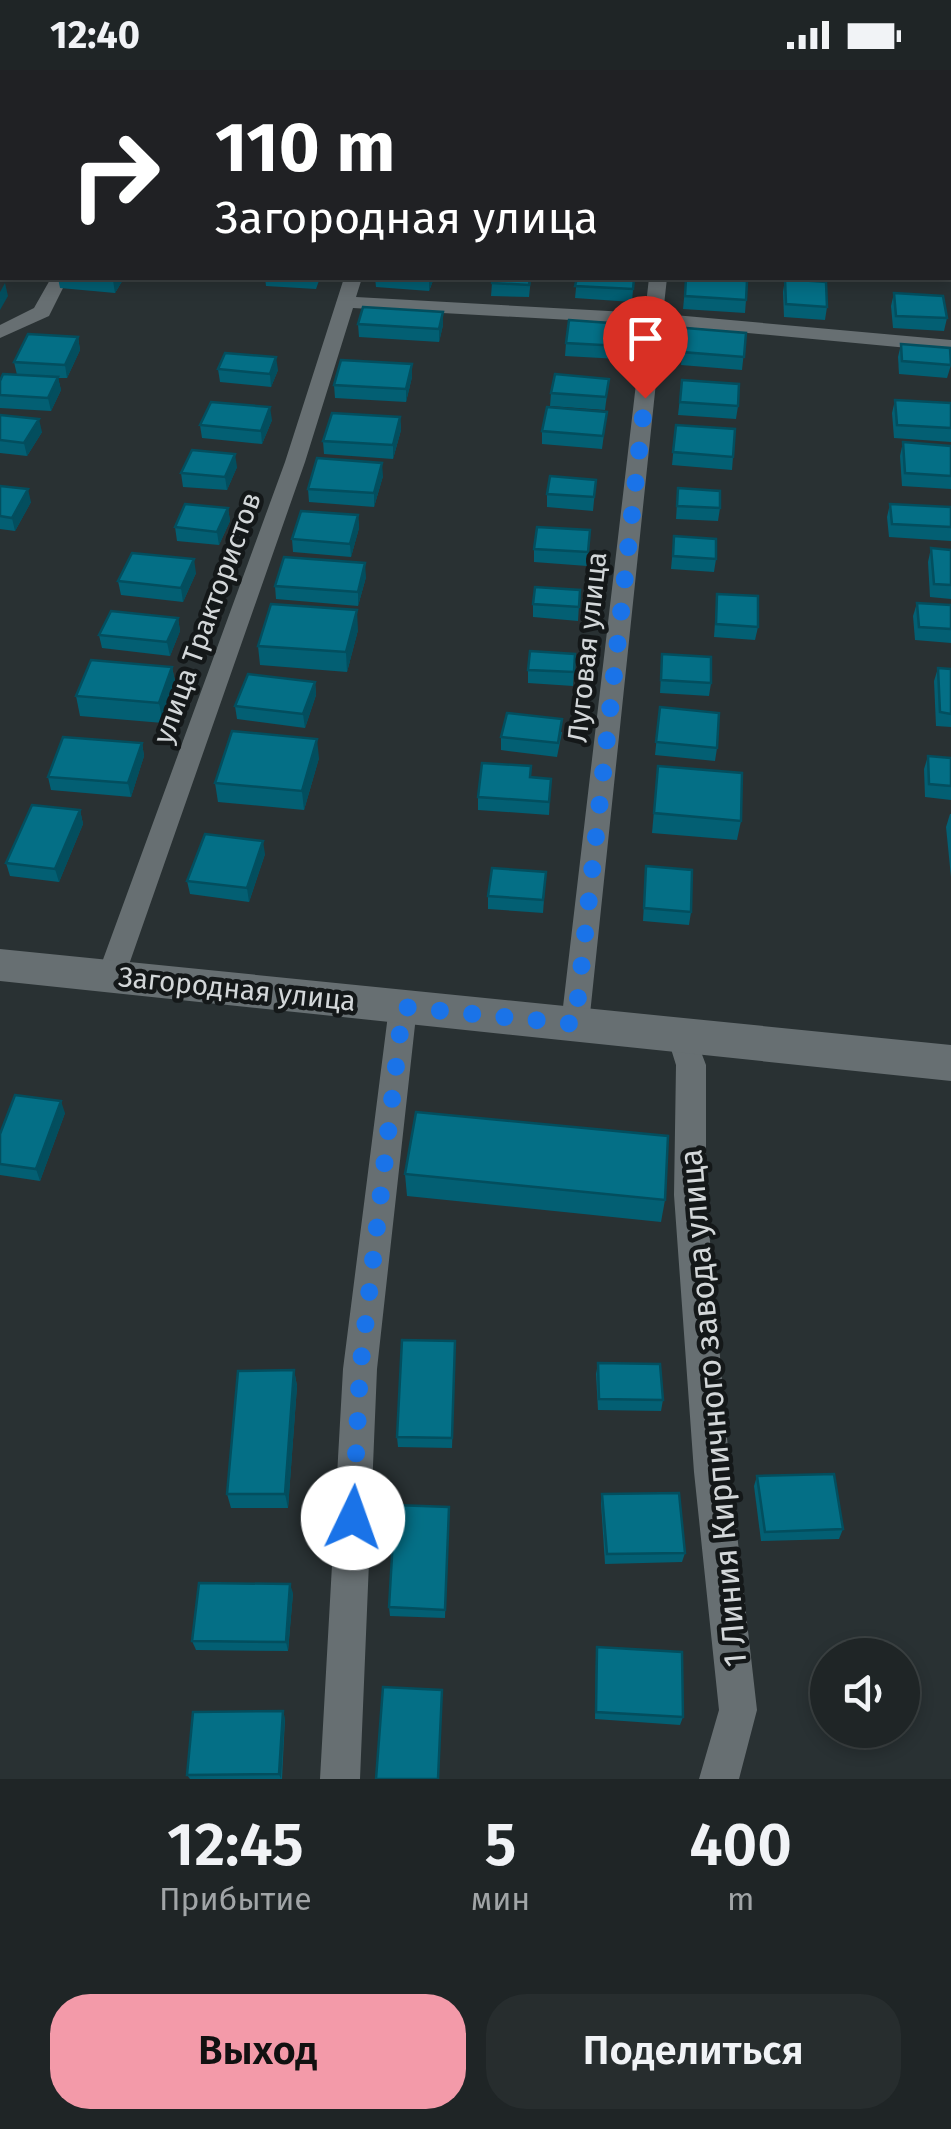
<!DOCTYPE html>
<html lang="ru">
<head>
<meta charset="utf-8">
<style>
  :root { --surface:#1f2526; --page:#272d2e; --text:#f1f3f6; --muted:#a1a5a7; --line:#3c4243; --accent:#f39aa9 }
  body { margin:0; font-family:"Fira Sans",sans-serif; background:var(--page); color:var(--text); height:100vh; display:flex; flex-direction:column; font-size:38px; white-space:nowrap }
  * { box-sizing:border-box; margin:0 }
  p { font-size:32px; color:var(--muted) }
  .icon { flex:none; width:55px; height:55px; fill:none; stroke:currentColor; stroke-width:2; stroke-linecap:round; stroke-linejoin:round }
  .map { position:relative; height:1709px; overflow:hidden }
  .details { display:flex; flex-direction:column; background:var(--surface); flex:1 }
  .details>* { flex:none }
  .hud { position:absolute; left:0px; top:0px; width:952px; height:210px; box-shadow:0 5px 15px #0003,0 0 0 2px var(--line); background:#202124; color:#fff; overflow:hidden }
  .fabs { position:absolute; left:810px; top:1568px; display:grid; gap:20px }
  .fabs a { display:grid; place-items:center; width:110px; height:110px; border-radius:50%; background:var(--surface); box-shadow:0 5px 15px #0003,0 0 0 2px var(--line); font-size:50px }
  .pin { position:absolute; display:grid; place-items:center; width:85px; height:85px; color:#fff; margin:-102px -42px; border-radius:50% 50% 50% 0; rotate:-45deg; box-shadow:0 0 10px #0007 }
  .pin .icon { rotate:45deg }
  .me { position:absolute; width:110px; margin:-55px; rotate:3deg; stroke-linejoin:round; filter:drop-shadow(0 0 8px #0008) }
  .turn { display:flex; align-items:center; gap:35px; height:210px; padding:0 50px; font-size:45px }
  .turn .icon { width:130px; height:130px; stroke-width:2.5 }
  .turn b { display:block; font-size:70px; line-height:85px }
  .eta { display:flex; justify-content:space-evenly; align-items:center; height:170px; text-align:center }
  .eta b { font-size:60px; font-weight:600; line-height:70px }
  .button { display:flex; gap:20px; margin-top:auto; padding:20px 50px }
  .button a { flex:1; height:115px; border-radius:40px; background:var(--accent); color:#111; font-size:40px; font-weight:600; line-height:115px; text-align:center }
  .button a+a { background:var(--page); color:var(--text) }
  .status { display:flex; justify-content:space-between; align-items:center; height:70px; padding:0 50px; background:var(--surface); direction:ltr }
  .status svg { height:28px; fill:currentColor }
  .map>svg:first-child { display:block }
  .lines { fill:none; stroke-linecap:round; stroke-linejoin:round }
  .street { fill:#676f72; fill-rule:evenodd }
  .secondary { fill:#676f72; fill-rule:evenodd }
  .wall { fill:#035f73 }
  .shaded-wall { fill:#034e5e }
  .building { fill:#046f86; stroke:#034e5e; stroke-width:2.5 }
  .route { stroke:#1a73e8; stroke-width:18; stroke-dasharray:0 32.4 }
  .labels { text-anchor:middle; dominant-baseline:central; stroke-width:9; stroke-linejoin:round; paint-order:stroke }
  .street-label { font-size:28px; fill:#d3d7d9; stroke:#141819 }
  .near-street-label { font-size:32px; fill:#d3d7d9; stroke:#141819 }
</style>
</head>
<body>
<div class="status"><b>12:40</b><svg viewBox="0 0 49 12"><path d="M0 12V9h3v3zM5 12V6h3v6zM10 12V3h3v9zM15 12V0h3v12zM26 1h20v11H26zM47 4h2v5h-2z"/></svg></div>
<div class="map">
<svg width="951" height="1709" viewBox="0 0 951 1709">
  <rect width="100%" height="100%" fill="#293133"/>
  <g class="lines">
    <g class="street">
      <path d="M0,0H15L0,7Z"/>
      <path d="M280,0H298L300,2H282Z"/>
      <path d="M675,0H691V2H676Z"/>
      <path d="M925,0H941V2H926Z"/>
      <rect x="950" y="26" width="1" height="10"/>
      <rect x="950" y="157" width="1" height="17"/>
      <path d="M51,208L67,210L49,246L0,268V255L34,238Z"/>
      <path d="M344,208H362L356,227L645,243L649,208H667L663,244L951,270V282L662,255L589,954L585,962L575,966L565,962L561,954L643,254L353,238L305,392L125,906L121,914L111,917L101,914L97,906L285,392Z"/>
      <path d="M403,926L413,929L417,937L377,1299L360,1709H320L343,1299L389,937L393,929Z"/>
      <path d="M682,954L692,958L706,995V1125L730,1402L757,1640L739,1709H699L719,1640L694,1402L674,1125L676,995L667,966L672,958Z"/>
    </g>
    <path class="secondary" d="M0,879L951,975V1011L0,911Z"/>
  </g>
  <g class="wall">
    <path d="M709,0H739L738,2H709Z"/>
    <path d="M58,208H124L115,223L60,218Z"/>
    <path d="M265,208H320L316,219L266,216Z"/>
    <path d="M375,208H434L429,221L376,217Z"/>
    <path d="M531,208L529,227L491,226L492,213Z"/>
    <path d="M577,208H634L632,232L575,228Z"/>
    <path d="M686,208L746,230L745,243L683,239Z"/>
    <path d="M785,209L827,237L825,250L784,247L783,222Z"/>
    <path d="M894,223L947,248L944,261L893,258L891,236Z"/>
    <path d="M443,242V255L439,272L359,267L358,254Z"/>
    <path d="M623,254L619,289L565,286L566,273Z"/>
    <path d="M686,258L746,263L742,300L681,295Z"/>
    <path d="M78,267L80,280L67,308H58L61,320L51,341L0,338V311L17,305L14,292Z"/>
    <path d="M901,274L951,295L947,308L899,304L898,287Z"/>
    <path d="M218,299L278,300L271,317L220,312Z"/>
    <path d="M412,307L406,332L335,328L334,315Z"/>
    <path d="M609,309L605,340L550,336L551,323Z"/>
    <path d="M682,310L738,336L736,349L678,345Z"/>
    <path d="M895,330L951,333V372L894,368L892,343Z"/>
    <path d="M607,342L602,379L542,374V361Z"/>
    <path d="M0,345L42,362L27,386L0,383Z"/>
    <path d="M400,347L401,360L393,389L324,384L323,371Z"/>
    <path d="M272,350L262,374L202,368L200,355Z"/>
    <path d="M676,355L733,387L732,400L672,395Z"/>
    <path d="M903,372L951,376V419L902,416L900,386Z"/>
    <path d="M237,397L227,420L183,417L181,403Z"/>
    <path d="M383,406L374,437L309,432L308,419Z"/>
    <path d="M596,410L593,441L547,437V424Z"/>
    <path d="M0,416L31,432L15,461L0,459Z"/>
    <path d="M678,418L720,438L718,451L676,449Z"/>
    <path d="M890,434L951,437V471L889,467L887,447Z"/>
    <path d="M228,438L230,451L219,475L177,471L175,457Z"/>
    <path d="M358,445L359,458L351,487L293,482L292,469Z"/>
    <path d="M590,460L587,496L534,492V479Z"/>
    <path d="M674,466L716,489L714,502L671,499Z"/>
    <path d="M931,478L951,480V529L930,527L928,492Z"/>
    <path d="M196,503L183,532L121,525L118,511Z"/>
    <path d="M366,507L358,536L276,529L275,516Z"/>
    <path d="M580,520L578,551L533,547V534Z"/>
    <path d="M717,524L758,557L755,570L714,567Z"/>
    <path d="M917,533L951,535V573L915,570L913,546Z"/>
    <path d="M178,548L180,561L170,586L102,578L99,565Z"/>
    <path d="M358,560L347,602L260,595L258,576Z"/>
    <path d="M575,584L573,616L528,613V600Z"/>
    <path d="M662,584L711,613L709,626L660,623Z"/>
    <path d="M172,597L176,616L163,653L80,646L76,626Z"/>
    <path d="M938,598L951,599V657L936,656L934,611Z"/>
    <path d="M315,612L316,625L305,658L237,649L235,636Z"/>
    <path d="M660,637L717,678L715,691L655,685Z"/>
    <path d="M562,662L557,687L501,680V667Z"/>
    <path d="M142,673L144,686L131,727L51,720L48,707Z"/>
    <path d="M928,686L951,688V730L925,727L924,699Z"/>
    <path d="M319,688L304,740L218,732L215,713Z"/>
    <path d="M658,696L741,751L737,770L652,763Z"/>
    <path d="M530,707L551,709L549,745L478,740V727Z"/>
    <path d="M80,740L83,754L59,812L10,806L6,793Z"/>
    <path d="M950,744H951V807L946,757Z"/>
    <path d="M265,784L249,832L190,824L187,811Z"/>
    <path d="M646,796L691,842L689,855L643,851Z"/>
    <path d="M546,802L543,843L488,839V826Z"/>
    <path d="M65,1043L40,1111L0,1105V1064Z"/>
    <path d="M405,1104L665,1130L661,1152L407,1126Z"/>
    <path d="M455,1282L452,1378L398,1377L397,1367Z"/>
    <path d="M598,1293L663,1330L661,1341L598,1340L596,1304Z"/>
    <path d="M294,1300L297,1316L288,1438H231L227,1424Z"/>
    <path d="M757,1406L843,1459L839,1469L761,1471L754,1416Z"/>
    <path d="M602,1424L685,1483L682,1492L605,1494L601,1433Z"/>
    <path d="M449,1437L445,1548L390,1546L389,1537Z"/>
    <path d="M293,1523L288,1581L196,1580L192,1571Z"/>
    <path d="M597,1577L683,1647L680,1655L595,1649L596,1585Z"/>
    <path d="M285,1648L282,1709H190L187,1705Z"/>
  </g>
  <g class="shaded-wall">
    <path d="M124,0H144L134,2H124Z"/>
    <path d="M114,208H124L115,223L113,210Z"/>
    <path d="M429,208H434L429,221Z"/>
    <path d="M5,213L8,226L0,240V222Z"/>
    <path d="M443,242V255L439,272V259Z"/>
    <path d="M78,267L80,280L67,308L65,295Z"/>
    <path d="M276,287L278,300L271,317L270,304Z"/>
    <path d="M412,294V307L406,332V319Z"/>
    <path d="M58,307L61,320L51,341L48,328Z"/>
    <path d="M270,337L272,350L262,374L261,361Z"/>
    <path d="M400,347L401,360L393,389V375Z"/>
    <path d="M39,349L42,362L27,386L24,373Z"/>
    <path d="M235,384L237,397L227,420L225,407Z"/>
    <path d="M382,393L383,406L374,437V423Z"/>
    <path d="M28,419L31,432L15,461L12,448Z"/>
    <path d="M228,438L230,451L219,475L217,462Z"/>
    <path d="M358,445L359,458L351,487L350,474Z"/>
    <path d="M194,489L196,503L183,532L181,518Z"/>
    <path d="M365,493L366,507L358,536V522Z"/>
    <path d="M357,540L358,560L347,602L346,582Z"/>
    <path d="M178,548L180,561L170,586L167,572Z"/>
    <path d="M172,597L176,616L163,653L159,633Z"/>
    <path d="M315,612L316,625L305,658L303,644Z"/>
    <path d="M317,669L319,688L304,740L302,721Z"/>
    <path d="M142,673L144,686L131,727L128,713Z"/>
    <path d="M80,740L83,754L59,812L55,799Z"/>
    <path d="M263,771L265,784L249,832L247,818Z"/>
    <path d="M61,1031L65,1043L40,1111L36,1099Z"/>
    <path d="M294,1300L297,1316L288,1438L285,1424Z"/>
    <path d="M290,1514L293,1523L288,1581L286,1572Z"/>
    <path d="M283,1641L285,1648L281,1709L279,1704Z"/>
  </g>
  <g class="building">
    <path d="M74,0H98L99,1L77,2Z"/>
    <path d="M600,0L649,2H600Z"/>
    <path d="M83,208H114L113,210Z"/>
    <path d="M492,208H530L529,215L492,213Z"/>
    <path d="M577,208H634L633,219L575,216Z"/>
    <path d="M686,208L747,211L746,230L685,226Z"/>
    <path d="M785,209L826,212L827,237L786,234Z"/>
    <path d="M894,223L943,226L947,248L896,246Z"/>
    <path d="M363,237L443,242L439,259L358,254Z"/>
    <path d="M569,250L623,254L620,276L566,273Z"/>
    <path d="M686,258L746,263L744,287L682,282Z"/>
    <path d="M28,264L78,267L65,295L14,292Z"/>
    <path d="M901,274L950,278L951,295L902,291Z"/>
    <path d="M225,283L276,287L270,304L218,299Z"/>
    <path d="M341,290L412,294L406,319L334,315Z"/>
    <path d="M3,304L58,307L48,328L0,325V311Z"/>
    <path d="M555,304L609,309L606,327L551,323Z"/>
    <path d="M682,310L739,314L738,336L680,332Z"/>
    <path d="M895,330L951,333V358L897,355Z"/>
    <path d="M211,332L270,337L261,361L200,355Z"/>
    <path d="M547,337L607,342L603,366L542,361Z"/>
    <path d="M332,343L400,347L393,375L323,371Z"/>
    <path d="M0,345L39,349L24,373L0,370Z"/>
    <path d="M676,355L735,359L733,387L673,382Z"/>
    <path d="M903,372L951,376V406L905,403Z"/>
    <path d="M192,380L235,384L225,407L181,403Z"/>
    <path d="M317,388L382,393L374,423L308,419Z"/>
    <path d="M550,406L596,410L594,427L547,424Z"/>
    <path d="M0,416L28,419L12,448L0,446Z"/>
    <path d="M678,418L720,421V438L677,436Z"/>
    <path d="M185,434L228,438L217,462L175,457Z"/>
    <path d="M890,434L951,437V457L892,454Z"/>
    <path d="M301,441L358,445L350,474L292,469Z"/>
    <path d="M537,457L590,460L588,482L534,479Z"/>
    <path d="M674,466L716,469V489L673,486Z"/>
    <path d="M931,478L951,480V515L934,514Z"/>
    <path d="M132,483L194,489L181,518L118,511Z"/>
    <path d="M284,487L365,493L358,522L275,516Z"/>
    <path d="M535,517L580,520L579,537L533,534Z"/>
    <path d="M717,524L758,526V557L716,554Z"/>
    <path d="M917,533L951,535V559L919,557Z"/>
    <path d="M271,534L357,540L346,582L258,576Z"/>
    <path d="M111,541L178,548L167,572L99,565Z"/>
    <path d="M530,581L575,584L574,602L528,600Z"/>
    <path d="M662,584L711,587V613L661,610Z"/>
    <path d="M91,590L172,597L159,633L76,626Z"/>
    <path d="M938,598L951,599V644L940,642Z"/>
    <path d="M248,604L315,612L303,644L235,636Z"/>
    <path d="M660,637L719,643L717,678L656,672Z"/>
    <path d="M507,643L562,649L558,673L501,667Z"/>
    <path d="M232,661L317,669L302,721L215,713Z"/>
    <path d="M63,667L142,673L128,713L48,707Z"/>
    <path d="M928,686L951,688V716L929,714Z"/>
    <path d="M482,693L531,696L530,707L551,709L549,732L478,727Z"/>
    <path d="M658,696L742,703L741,751L654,743Z"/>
    <path d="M32,735L80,740L55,799L6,793Z"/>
    <path d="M205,764L263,771L247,818L187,811Z"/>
    <path d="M646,796L692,800L691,842L644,838Z"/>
    <path d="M492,798L546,802L543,830L488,826Z"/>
    <path d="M15,1025L61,1031L36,1099L0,1094V1064Z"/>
    <path d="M416,1042L668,1066L665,1130L405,1104Z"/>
    <path d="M402,1270L455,1271L452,1368L397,1367Z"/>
    <path d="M598,1293L660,1294L663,1330L599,1329Z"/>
    <path d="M294,1300L285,1424H227L238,1301Z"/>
    <path d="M834,1404L843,1459L765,1462L757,1406Z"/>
    <path d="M679,1423L685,1483L607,1484L602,1424Z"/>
    <path d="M395,1435L449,1437L445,1540L389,1537Z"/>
    <path d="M199,1513L290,1514L286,1572L192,1571Z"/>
    <path d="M597,1577L682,1582L683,1647L596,1642Z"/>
    <path d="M383,1617L442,1620L438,1709H376Z"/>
    <path d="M283,1641L279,1704L187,1705L193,1642Z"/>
  </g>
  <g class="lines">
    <path class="route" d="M353,1448L360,1300L403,937L575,954L645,328"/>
  </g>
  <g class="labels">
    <g class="street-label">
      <text transform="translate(207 548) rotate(-70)">улица Трактористов</text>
      <text transform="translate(587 577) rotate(-84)">Луговая улица</text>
      <text transform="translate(237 919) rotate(6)">Загородная улица</text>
    </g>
    <g class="near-street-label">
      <text transform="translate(713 1338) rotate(-95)">1 Линия Кирпичного завода улица</text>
    </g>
  </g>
</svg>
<div class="fabs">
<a><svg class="icon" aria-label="sound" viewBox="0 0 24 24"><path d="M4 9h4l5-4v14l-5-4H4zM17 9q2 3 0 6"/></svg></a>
</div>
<div class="pin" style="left:645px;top:328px;background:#d93025"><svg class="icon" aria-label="arrive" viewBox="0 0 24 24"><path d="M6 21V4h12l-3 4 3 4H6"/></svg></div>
<svg class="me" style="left:353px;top:1448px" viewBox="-20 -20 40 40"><circle r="19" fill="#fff"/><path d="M0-13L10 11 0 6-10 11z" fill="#1a73e8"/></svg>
<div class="hud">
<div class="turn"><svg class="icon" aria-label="right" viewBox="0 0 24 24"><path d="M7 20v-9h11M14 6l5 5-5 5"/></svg><div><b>110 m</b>Загородная улица</div></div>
</div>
</div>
<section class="details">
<div class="eta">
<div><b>12:45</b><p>Прибытие</p></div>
<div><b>5</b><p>мин</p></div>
<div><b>400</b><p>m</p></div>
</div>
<div class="button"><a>Выход</a><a>Поделиться</a></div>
</section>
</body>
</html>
